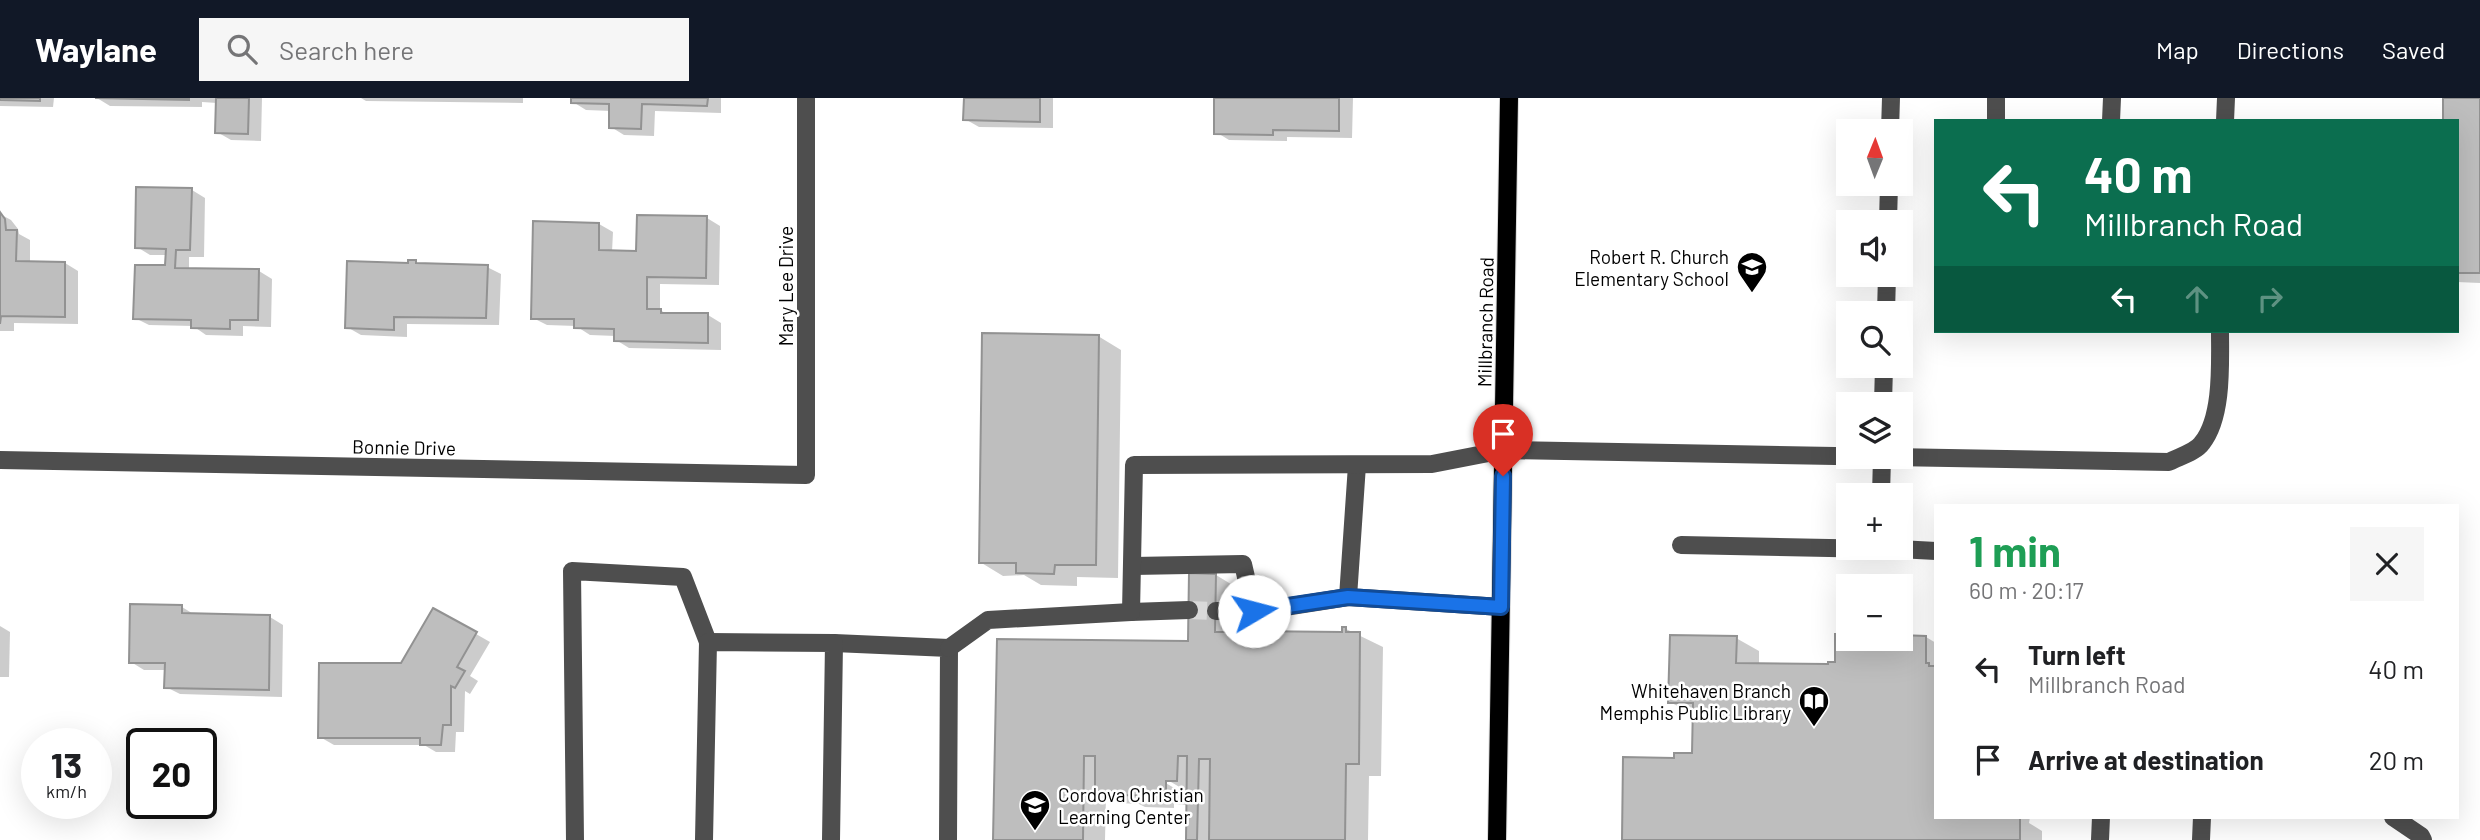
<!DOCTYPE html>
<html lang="en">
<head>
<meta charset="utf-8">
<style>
  :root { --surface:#fff; --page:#f6f6f6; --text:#202124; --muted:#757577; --accent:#111827 }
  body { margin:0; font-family:Barlow,sans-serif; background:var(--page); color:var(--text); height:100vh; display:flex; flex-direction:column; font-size:26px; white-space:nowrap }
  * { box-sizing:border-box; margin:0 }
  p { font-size:23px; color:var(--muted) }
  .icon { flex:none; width:38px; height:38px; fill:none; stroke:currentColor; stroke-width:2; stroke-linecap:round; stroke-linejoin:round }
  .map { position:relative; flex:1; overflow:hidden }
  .details { position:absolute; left:1934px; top:406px; width:525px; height:315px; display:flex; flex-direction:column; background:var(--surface); border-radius:0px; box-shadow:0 7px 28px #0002 }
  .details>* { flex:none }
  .banner { position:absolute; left:1934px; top:21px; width:525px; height:214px; border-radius:0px; box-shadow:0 7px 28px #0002; background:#0b6e4f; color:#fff; overflow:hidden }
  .needle { width:46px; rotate:1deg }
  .fabs { position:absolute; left:1836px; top:21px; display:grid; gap:14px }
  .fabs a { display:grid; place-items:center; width:77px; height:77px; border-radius:0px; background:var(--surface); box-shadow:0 7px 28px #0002; font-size:35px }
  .speed { position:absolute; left:21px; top:630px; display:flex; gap:14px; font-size:35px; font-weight:700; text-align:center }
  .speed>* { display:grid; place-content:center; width:91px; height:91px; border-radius:50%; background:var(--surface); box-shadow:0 7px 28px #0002; line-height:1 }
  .speed small { font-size:18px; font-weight:400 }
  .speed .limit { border:4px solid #111; border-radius:10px; background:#fff; color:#111 }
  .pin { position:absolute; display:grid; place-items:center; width:60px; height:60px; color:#fff; margin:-72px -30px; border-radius:50% 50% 50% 0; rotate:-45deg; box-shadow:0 0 7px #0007 }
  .pin .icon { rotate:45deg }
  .me { position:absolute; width:77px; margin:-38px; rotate:82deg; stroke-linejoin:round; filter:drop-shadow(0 0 5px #0008) }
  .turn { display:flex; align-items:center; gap:24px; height:147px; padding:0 35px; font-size:32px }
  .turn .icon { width:91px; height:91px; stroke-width:2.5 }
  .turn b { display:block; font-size:49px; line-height:60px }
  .lanes { display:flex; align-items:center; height:66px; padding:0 35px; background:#0003; justify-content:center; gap:35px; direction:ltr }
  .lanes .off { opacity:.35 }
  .round { display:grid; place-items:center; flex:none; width:74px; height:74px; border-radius:0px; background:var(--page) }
  .summary { display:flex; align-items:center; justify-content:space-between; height:119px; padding:0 35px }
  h1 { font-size:42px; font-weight:700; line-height:52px; color:#1e9e55 }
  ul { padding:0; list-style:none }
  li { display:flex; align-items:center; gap:21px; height:91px; padding:0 35px }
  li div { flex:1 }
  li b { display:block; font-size:26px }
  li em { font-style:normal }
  header { display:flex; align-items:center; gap:42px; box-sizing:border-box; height:98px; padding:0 35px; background:var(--accent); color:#fff }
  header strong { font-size:33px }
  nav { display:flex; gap:38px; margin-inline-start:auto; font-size:24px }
  .search { width:490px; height:63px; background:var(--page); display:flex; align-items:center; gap:18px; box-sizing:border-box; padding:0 24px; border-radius:0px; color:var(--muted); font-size:26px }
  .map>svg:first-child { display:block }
  .shadow { fill:#0003; fill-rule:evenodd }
  .building { fill:#bebebe; stroke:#929292; stroke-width:2 }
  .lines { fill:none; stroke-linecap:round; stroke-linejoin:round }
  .minor-tunnel { stroke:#d9d9d9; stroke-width:18; stroke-dasharray:18 9; stroke-linecap:butt }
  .major-casing { stroke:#dbdbdb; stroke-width:20 }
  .minor { stroke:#4e4e4e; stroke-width:18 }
  .major { stroke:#000; stroke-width:18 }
  .route-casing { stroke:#114b97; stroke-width:18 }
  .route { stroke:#1a73e8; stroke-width:12 }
  .labels { text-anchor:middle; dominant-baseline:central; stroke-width:5; stroke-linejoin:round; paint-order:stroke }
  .poi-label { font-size:19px; fill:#000; stroke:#fff; text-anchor:end }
  .street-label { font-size:19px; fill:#000; stroke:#fff }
</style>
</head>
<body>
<header>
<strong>Waylane</strong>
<div class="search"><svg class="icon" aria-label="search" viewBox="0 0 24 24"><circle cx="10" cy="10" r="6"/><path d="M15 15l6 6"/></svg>Search here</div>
<nav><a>Map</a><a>Directions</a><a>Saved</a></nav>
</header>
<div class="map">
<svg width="2480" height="742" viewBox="0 0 2480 742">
  <rect width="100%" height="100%" fill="#fff"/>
  <g class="shadow">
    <path d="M0,0H54L53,9L0,8Z"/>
    <path d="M97,0H262L261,43L231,42L217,34V5L202,4V9L110,8Z"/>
    <path d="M361,0H523V5L366,3Z"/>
    <path d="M573,0H721V15L655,13L654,38L624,37L611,29V13L586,12L573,4Z"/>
    <path d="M965,0H1053V30L979,29L965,21Z"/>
    <path d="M1216,0H1353L1352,40L1287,39V43L1229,42L1216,34Z"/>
    <path d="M2445,0H2480V185L2457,184V23Z"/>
    <path d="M192,92L205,100L204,159H189V172L259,173L272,181L271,229L243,228V238L206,237L193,228L149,227L135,220L167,169V157H150L137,149Z"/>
    <path d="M0,116L11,122L18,131L19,136L30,142V165H65L78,173V226L14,225V233H0Z"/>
    <path d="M707,120L720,128L719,187L660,186V212L667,216L708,217L721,225V252L629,250L616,242V238L590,237L576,228L547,227L533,220L599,126L613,134L612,154L638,155Z"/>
    <path d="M416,164L421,167L487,169L501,176L499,227L407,226V239L361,237L347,229L410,166Z"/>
    <path d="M1098,238L1121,252L1118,480L1077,479V488L1041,487L1024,477L1003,478L980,464Z"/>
    <path d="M1216,477L1239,491L1238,535L1344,536L1346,531L1383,549L1381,678H1369L1368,742H1187L1188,707L1174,706V710L1145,709L1139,706L1119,705L1106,698L1105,742H995L1190,544ZM1159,677L1188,694V698L1157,680Z"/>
    <path d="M182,509L195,517L270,519L283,527L282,599L180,596L166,589V572H144L131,564Z"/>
    <path d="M434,512L490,544L470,578L478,583L470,596L465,593L464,634H456L455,654H436L424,647H334L320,639L402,567Z"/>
    <path d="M0,528L10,534L9,579H0Z"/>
    <path d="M1848,538V541L1926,539L1936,545V719H2030L2029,725L2042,733V742H1624L1676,662L1694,657V617L1670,604L1736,540L1759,553V567L1836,566Z"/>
  </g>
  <g class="building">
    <path d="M0,0H40V3L0,2Z"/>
    <path d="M95,0H189V2Z"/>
    <path d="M216,0H249L248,36L215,35Z"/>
    <path d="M571,0H708L707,8L642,6L641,31L609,30V6L571,5Z"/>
    <path d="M964,0H1040V24L963,22Z"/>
    <path d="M1214,0H1339V33L1273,32V37L1214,36Z"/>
    <path d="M2443,0H2480V175H2457V23H2443Z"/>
    <path d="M136,89L192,90L190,152H176L175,170L259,171L258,222H230V231L191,230V222L133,221L135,167H165L166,151L135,150Z"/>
    <path d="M0,114L5,121L6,132H17L16,163L65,164V219L1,218L0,226Z"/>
    <path d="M637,117L707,118L706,180L647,179V211H661V215H708V245L614,243V231L574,230V221H531L533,123L599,125V152L636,153Z"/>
    <path d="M408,162H416V165L488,167L486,220L394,219V232L345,230L347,163L408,165Z"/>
    <path d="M982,235L1099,237L1096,467H1055L1054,476L1016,475V465H979Z"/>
    <path d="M1189,475L1216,476L1215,534H1229V528H1232V533L1342,534V529H1346V534H1360L1359,666H1346L1345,742H1209L1210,661H1199L1197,742H1186L1187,658H1178L1177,683H1166V695L1151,694V698L1120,697V694L1095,693V658H1084L1083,742H993L997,541L1188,543Z"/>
    <path d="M130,506L182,507V515L270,517L269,592L164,590L165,565H129Z"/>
    <path d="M433,510L477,534L457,569L465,573L455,590L451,588V627H443L441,647H420V640H318L319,565H401Z"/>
    <path d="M1835,536H1848V541H1900V537L1926,538V565H1929V568H1936V719H2020V742H1622L1623,659L1674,660V655H1692L1693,605H1668L1670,537L1737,538L1736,565L1828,566V564H1835Z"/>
  </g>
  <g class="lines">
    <path class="minor-tunnel" d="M1189,512L1216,513"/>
    <g class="major-casing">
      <path id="major" d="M1497,742L1509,0"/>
    </g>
    <g class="minor">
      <path d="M1996,23V0"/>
      <path d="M2111,23L2112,0"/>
      <path d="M2225,23L2226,0"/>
      <path d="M1890,33L1891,0"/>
      <path d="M1888,124L1889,86"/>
      <path d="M1886,215L1887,177"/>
      <path d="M1883,306L1884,268"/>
      <path d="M0,362L806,377V0"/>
      <path d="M1357,367L1348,499L1501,509"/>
      <path d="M1881,397L1882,359"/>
      <path d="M1681,447L1880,451"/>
      <path d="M1880,450L1936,453"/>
      <path d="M1133,468L1243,466L1254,514"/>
      <path d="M1216,513L1254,514L1348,499"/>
      <path d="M1131,514L1189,512"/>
      <path d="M834,545L949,550L948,742"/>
      <path d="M949,550L988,522L1131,514L1134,367L1432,366L1504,352L2169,364C2178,359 2196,354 2202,345C2223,319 2220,265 2220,233"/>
      <path d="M2393,719L2421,738L2423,742"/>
      <path d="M575,742L572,473L683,479L708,544"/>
      <path d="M704,742L708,544L834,545L831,742"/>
      <path d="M2100,742L2101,719"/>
      <path d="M2201,742L2202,719"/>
    </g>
    <use href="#major" class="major"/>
  </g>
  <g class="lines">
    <g class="route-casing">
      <path id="route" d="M1254,513L1348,499L1501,509L1503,378"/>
    </g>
    <use href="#route" class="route"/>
  </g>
  <defs>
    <g id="school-pin" transform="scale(1.575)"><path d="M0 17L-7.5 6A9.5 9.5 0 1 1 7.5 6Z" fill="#000" stroke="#fff"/><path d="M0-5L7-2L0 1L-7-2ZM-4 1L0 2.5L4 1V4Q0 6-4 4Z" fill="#fff"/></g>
    <g id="library-pin" transform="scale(1.575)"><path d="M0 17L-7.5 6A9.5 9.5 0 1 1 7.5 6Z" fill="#000" stroke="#fff"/><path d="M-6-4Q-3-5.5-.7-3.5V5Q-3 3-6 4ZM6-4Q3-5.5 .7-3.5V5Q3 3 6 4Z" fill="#fff"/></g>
  </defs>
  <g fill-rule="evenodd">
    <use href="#school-pin" x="1752" y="169"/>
    <use href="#library-pin" x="1814" y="603"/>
    <use href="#school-pin" x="1035" y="707"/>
  </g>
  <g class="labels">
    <g class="poi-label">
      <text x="1729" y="158">Robert R. Church<tspan x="1729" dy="22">Elementary School</tspan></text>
      <text x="1791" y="592">Whitehaven Branch<tspan x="1791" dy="22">Memphis Public Library</tspan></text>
      <text x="1058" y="696" text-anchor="start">Cordova Christian<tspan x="1058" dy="22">Learning Center</tspan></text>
    </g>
    <g class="street-label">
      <text transform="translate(785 188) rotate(-90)">Mary Lee Drive</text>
      <text transform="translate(1485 224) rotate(-89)">Millbranch Road</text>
      <text transform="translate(404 349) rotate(1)">Bonnie Drive</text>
    </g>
  </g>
</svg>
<div class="fabs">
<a><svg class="needle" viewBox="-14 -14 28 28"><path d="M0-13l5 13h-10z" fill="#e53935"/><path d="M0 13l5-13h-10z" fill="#757577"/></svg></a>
<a><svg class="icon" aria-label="sound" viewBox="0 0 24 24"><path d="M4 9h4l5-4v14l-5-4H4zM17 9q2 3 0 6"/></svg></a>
<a><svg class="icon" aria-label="search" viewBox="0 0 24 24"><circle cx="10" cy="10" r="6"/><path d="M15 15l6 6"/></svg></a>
<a><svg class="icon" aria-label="layers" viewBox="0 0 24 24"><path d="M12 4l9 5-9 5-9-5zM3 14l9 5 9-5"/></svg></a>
<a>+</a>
<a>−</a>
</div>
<div class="speed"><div>13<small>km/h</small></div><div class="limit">20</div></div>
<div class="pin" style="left:1503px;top:378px;background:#d93025"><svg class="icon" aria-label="arrive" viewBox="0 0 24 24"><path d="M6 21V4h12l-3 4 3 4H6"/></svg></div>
<svg class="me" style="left:1254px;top:513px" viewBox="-20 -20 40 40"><circle r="19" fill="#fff"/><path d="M0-13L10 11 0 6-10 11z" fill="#1a73e8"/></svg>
<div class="banner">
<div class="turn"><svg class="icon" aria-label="left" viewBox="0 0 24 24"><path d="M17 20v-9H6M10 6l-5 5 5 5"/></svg><div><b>40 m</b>Millbranch Road</div></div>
<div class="lanes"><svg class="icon" aria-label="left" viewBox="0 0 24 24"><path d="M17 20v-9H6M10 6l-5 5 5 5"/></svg><svg class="icon off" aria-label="ahead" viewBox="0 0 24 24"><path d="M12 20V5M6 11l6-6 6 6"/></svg><svg class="icon off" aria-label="right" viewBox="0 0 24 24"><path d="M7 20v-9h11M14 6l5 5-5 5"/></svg></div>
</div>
<section class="details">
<div class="summary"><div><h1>1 min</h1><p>60 m · 20:17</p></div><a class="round"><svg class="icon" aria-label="close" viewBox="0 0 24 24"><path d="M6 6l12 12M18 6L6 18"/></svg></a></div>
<ul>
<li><svg class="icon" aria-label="left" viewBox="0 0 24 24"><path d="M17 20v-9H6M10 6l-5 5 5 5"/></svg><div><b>Turn left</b><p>Millbranch Road</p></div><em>40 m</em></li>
<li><svg class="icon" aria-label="arrive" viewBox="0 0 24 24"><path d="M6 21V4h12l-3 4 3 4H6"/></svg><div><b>Arrive at destination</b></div><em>20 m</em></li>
</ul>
</section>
</div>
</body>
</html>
